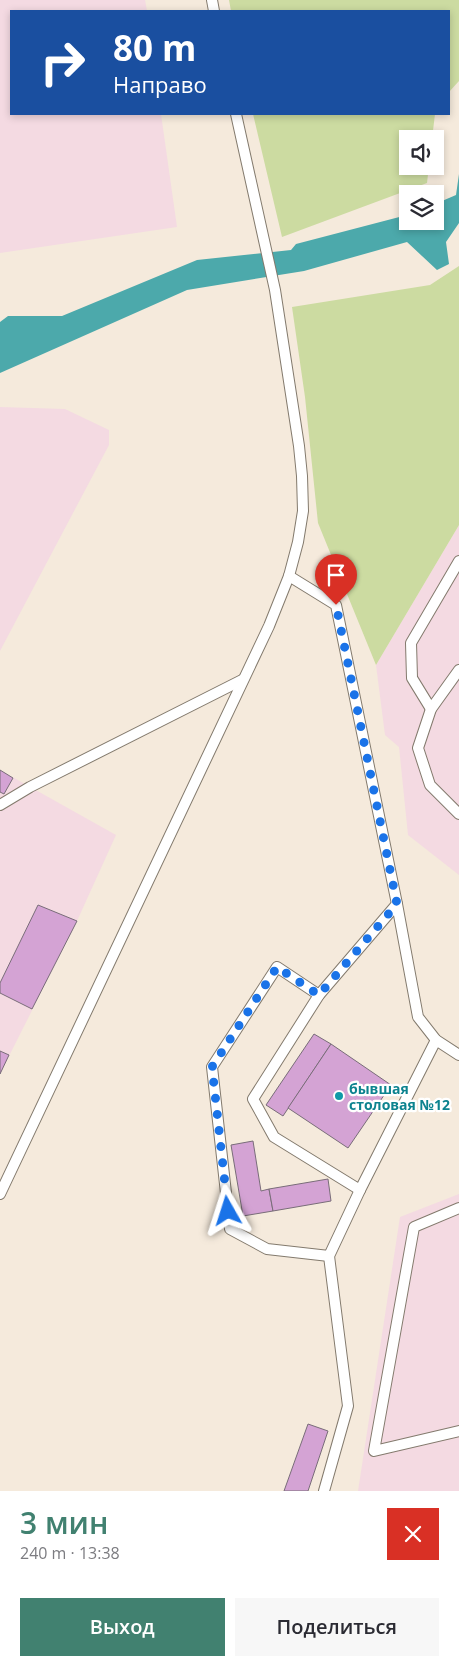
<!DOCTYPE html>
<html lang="ru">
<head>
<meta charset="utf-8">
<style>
  :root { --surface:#fff; --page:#f7f7f7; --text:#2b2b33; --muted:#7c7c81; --accent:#418170 }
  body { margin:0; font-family:"Open Sans",sans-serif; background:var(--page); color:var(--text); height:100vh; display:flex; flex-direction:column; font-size:19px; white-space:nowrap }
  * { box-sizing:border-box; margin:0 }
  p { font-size:16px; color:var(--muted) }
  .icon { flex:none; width:28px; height:28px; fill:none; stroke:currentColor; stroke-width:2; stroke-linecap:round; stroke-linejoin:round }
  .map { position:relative; height:1491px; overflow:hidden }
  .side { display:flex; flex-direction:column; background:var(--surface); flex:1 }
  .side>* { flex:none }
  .top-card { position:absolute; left:10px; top:10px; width:440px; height:105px; border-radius:0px; box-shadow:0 2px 8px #0003; background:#1a4fa0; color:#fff; overflow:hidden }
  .tools { position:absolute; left:399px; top:130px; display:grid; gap:10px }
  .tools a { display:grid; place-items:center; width:45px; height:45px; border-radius:0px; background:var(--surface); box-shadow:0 2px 8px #0003; font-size:25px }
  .pin { position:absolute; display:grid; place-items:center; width:42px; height:42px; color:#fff; margin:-51px -21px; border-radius:50% 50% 50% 0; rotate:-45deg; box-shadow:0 0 5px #0007 }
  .pin .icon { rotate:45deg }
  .me { position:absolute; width:55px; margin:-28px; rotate:354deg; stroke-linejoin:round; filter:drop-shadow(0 0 4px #0008) }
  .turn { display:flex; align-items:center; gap:18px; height:105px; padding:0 20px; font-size:22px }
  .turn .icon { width:65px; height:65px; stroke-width:2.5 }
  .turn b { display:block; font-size:35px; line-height:42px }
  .round { display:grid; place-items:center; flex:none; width:52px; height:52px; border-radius:0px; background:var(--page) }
  .summary { display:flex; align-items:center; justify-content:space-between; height:85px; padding:0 20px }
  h1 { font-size:30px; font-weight:600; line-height:38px; color:var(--accent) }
  .cta { display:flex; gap:10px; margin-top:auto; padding:10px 20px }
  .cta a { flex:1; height:58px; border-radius:0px; background:var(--accent); color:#fff; font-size:20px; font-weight:600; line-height:58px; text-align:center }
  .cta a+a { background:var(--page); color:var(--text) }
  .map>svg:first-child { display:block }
  .industrial { fill:#f4dae2 }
  .green { fill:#ccdba1 }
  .water { fill:#4ca9ab }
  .building { fill:#d4a3d4; stroke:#796d79 }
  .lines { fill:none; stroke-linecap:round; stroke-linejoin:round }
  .lane-casing { stroke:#837a6d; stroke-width:12 }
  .lane { stroke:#fff; stroke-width:10 }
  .route { stroke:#1a73e8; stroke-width:9; stroke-dasharray:0 16.2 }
  .culture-dot { fill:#0f9aa8; stroke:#fff; stroke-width:2 }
  .labels { text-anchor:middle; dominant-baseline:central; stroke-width:4.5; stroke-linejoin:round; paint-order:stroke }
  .culture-label { font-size:14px; font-weight:bold; fill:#0d838f; stroke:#fff; text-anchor:start }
</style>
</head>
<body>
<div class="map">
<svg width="459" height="1491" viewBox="0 0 459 1491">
  <rect width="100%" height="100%" fill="#f5eadc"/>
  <g class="industrial">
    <path d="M0,0H145L147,11H11V114H161L177,227L0,253Z"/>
    <path d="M0,407L65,409L109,430V445L0,651Z"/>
    <path d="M459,525V875L408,835L399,747L385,735L376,665Z"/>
    <path d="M0,770L116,835L77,921L0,1074Z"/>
    <path d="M459,1194V1491H358L400,1217Z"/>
  </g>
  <g class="green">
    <path d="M229,0H459V81L449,92V11H231Z"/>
    <path d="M253,114H435L432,139H408V166H429L427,183L282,237Z"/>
    <path d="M459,266V525L376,665L318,523L305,397L292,307L430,285Z"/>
  </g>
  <path class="water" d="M459,174V223L446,242L449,264L437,270L407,242L304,271L187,290L0,373V322L8,316H62L197,260L291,250L296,244L407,215L408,221H435V204L456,195Z"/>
  <g class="building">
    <path d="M0,770L13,778L4,794L0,792Z"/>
    <path d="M38,905L77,921L32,1009L0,993V983Z"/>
    <path d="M314,1034L331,1044L283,1116L266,1105Z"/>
    <path d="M331,1044L391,1085L348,1148L288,1108Z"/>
    <path d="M0,1051L9,1055L0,1074Z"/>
    <path d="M253,1141L261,1191L269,1189L273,1211L243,1216L231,1145Z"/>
    <path d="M328,1179L331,1201L273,1211L269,1189Z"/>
    <path d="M308,1424L328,1431L308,1491H284Z"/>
  </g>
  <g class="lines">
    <g class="lane-casing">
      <g id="lane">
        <path d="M212,0L214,11"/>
        <path d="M289,576L336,605L397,904L418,1017L436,1040L459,1055"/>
        <path d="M459,670L431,709L418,748L430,785L459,814"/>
        <path d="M431,709L412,678L411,643L459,561"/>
        <path d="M0,805L30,787L242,680"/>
        <path d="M397,904L319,995L253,1099L274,1137L360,1190L436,1040"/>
        <path d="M319,995L277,967L212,1067L230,1229L267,1249L329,1256"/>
        <path d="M0,1194L269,626L289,576L298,542L303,511L302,476L299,446L275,290L236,114"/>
        <path d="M459,1208L414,1227L374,1451L459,1431"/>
        <path d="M324,1491L348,1406L329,1256L360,1190"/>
      </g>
    </g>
    <use href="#lane" class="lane"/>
  </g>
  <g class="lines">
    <path class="route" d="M228,1211L212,1067L277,967L319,995L397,904L336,605"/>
  </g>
  <circle class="culture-dot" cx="339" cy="1096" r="5"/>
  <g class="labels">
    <g class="culture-label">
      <text x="349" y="1088">бывшая<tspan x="349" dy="16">столовая №12</tspan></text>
    </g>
  </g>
</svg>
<div class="tools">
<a><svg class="icon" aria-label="sound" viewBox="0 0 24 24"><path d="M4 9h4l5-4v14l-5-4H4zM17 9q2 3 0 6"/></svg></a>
<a><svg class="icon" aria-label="layers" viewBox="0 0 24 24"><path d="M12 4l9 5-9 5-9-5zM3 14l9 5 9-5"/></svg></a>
</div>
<div class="pin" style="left:336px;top:605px;background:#d93025"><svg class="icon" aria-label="arrive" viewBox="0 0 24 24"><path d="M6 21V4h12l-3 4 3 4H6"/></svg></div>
<svg class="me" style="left:228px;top:1211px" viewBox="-20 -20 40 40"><path d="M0-17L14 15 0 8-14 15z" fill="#1a73e8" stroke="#fff" stroke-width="4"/></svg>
<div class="top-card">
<div class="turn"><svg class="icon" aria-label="right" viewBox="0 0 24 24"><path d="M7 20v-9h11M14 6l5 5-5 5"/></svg><div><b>80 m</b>Направо</div></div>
</div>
</div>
<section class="side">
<div class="summary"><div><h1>3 мин</h1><p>240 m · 13:38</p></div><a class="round" style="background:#d93025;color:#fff"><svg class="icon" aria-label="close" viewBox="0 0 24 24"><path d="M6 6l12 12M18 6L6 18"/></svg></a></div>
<div class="cta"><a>Выход</a><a>Поделиться</a></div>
</section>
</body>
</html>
